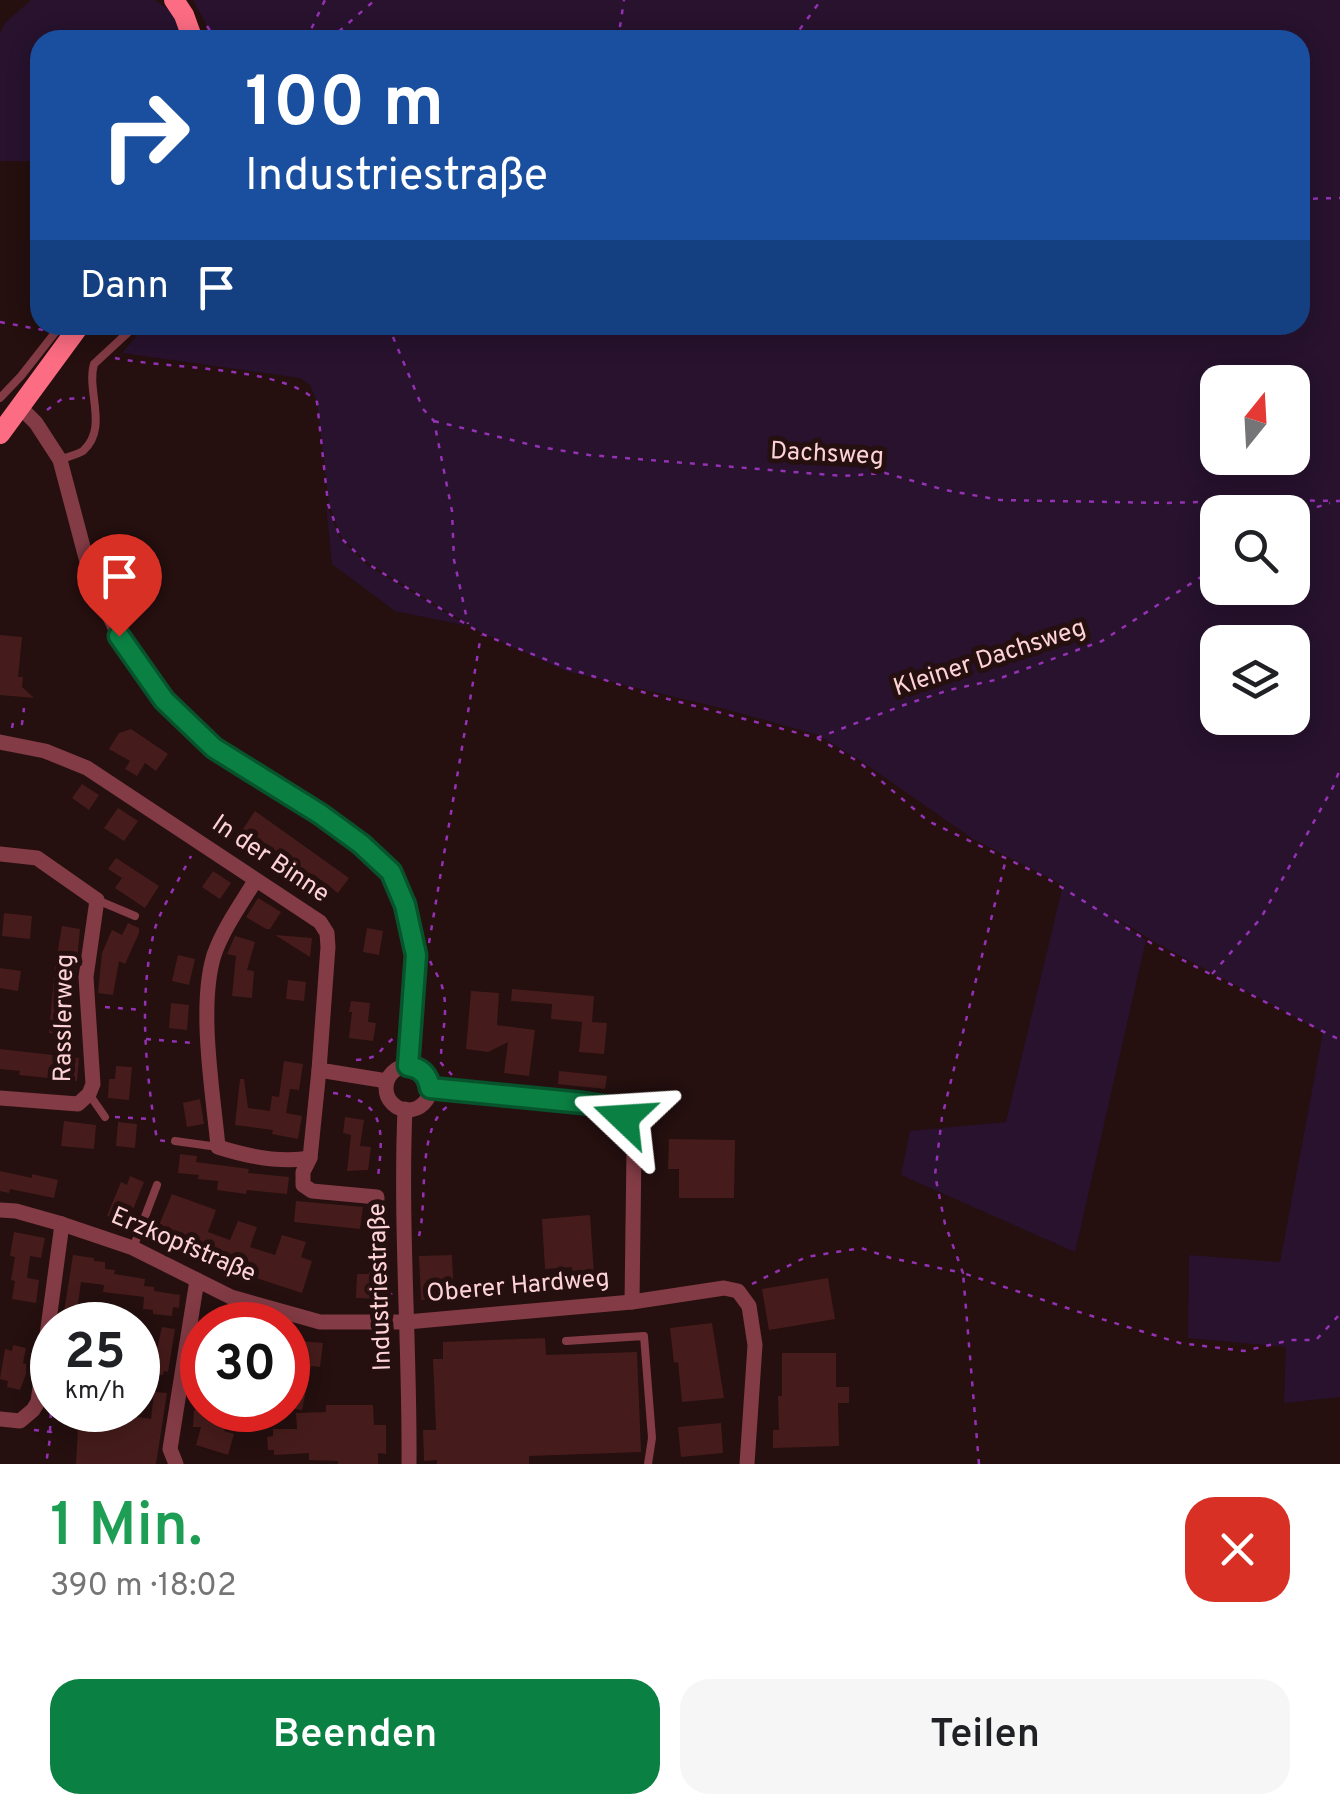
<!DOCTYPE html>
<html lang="de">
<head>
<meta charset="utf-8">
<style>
  :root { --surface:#fff; --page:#f6f6f6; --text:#202124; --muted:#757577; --accent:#0b8043 }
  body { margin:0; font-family:Overpass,sans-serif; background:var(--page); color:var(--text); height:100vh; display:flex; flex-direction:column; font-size:38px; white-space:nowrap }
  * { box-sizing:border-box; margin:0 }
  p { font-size:32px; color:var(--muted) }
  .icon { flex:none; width:55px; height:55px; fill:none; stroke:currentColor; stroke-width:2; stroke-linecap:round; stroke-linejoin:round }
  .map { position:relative; height:1464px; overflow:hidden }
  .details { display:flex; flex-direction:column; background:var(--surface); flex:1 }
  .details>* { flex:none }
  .banner { position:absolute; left:30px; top:30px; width:1280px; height:305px; border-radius:30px; box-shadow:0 5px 25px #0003; background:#1a4fa0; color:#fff; overflow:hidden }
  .needle { width:65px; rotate:18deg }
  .controls { position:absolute; left:1200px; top:365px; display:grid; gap:20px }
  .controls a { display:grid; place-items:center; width:110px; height:110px; border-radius:20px; background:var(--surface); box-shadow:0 5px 25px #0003; font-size:50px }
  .speed { position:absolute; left:30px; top:1302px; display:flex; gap:20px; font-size:50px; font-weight:700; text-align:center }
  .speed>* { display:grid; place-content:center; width:130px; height:130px; border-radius:50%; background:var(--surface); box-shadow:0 5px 25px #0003; line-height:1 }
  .speed small { font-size:25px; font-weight:400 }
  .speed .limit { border:15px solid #d22; background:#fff; color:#111 }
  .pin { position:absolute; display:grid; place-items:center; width:85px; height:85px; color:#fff; margin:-102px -42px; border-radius:50% 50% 50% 0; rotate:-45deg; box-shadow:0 0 10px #0007 }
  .pin .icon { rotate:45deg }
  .me { position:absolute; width:110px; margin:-55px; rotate:290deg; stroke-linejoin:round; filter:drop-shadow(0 0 8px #0008) }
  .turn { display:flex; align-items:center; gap:35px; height:210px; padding:0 50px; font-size:45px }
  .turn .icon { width:130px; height:130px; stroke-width:2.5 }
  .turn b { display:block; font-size:70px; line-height:85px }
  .then { display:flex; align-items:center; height:95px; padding:0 50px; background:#0003; gap:20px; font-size:38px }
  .round { display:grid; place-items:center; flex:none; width:105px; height:105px; border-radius:30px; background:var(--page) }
  .head { display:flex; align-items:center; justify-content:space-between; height:170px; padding:0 50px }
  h1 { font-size:60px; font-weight:600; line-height:75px; color:#1e9e55 }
  .action { display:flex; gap:20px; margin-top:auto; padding:20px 50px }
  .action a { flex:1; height:115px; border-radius:30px; background:var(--accent); color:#fff; font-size:40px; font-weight:600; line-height:115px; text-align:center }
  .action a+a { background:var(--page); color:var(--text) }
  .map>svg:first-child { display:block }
  .green { fill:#28122e; fill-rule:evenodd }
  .building { fill:#451c1b }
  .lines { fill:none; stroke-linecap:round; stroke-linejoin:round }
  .path { stroke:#9531b4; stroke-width:2.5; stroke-dasharray:5 8; stroke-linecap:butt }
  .service { stroke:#833b45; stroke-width:8 }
  .minor { stroke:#833b45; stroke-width:15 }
  .secondary { stroke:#fc6c82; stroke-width:20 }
  .route-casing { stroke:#07532c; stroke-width:25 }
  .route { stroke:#0b8043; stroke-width:18 }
  .labels { text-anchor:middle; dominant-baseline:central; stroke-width:10; stroke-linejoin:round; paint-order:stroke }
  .street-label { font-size:25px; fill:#fed3d6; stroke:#250f0f }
</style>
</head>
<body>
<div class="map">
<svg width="1340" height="1464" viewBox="0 0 1340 1464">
  <rect width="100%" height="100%" fill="#250f0f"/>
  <g class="green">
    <path d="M31,0H155L173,13L187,40H40V161H0V33L5,23Z"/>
    <path d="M193,0H1340V1397L1284,1403L1286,1347L1188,1338L1189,1255L1280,1262L1323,1032L1158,944L1111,915L1146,940L1075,1252L901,1175L910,1131L1006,1122L1063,885L973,839L861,761L818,735L725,709L566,671L482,633L368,563L341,537L329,504L317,402L310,385L300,378L122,353L146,325H1300V40H211L210,32ZM1292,382V458H1218V382ZM1292,512V588H1218V512ZM1292,642V718H1218V642Z"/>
    <path d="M326,504L340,538L367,565L468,626L395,611L332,564Z"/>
  </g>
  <g class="building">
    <path d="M0,635L22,637L18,677H23L22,687L34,698L0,695Z"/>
    <path d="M131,729L168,754L156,771L145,763L137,776L125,769L130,761L109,749L119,733Z"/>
    <path d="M82,784L99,795L89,810L72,798Z"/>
    <path d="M118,808L138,821L124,841L104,828Z"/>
    <path d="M255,811L349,878L338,893L313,874L310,880L292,869L295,864L260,840L258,844L241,832Z"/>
    <path d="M116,858L159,886L145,908L115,888L122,878L108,869Z"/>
    <path d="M213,871L231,883L220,899L202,887Z"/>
    <path d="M258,898L281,912L270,929H266L246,917Z"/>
    <path d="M4,913L32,916L30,939L2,936Z"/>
    <path d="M128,923L139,928V933L125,964L119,961L113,995L98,993L102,953L112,930L122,935Z"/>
    <path d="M62,926L80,929L72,1014H76L73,1036L49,1033L55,967Z"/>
    <path d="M367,928L383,931L379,955L363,952Z"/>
    <path d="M275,935L312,938L310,957Z"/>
    <path d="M235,936L255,942L247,970L254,971L252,998L232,996L236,956L227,954Z"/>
    <path d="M178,955L195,959L189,985L172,981Z"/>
    <path d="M0,968L21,971L18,991L0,988Z"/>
    <path d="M288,980L306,982L304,1001L286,999Z"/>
    <path d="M512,989L594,996L592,1022L607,1023L604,1054L579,1052L582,1022L551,1019L552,1004L511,1001Z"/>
    <path d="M471,991L499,993L497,1025L535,1030L529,1076L504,1073L508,1042L488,1052L466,1049Z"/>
    <path d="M351,1001L370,1003L368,1022L376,1023L373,1041L349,1038L352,1012H349Z"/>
    <path d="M171,1003L189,1005L187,1030L169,1028Z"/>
    <path d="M0,1049L79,1058L77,1081L19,1075L20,1071L0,1069Z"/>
    <path d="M284,1061L303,1064L299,1090L290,1089L286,1113L302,1116L298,1139L272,1134L273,1130L235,1125L240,1079H244L248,1108L270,1111L272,1096L279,1097Z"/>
    <path d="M116,1066L132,1067L129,1100L108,1098L109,1079H115Z"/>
    <path d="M559,1071L607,1076L605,1089L558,1084Z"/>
    <path d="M200,1099L204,1124L187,1127L183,1103Z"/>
    <path d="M345,1117L364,1120L360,1146L371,1147L368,1170L347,1171L351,1135L343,1133Z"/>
    <path d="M64,1121L96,1125L94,1149L61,1146Z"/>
    <path d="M118,1122L137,1124L135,1148L116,1146Z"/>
    <path d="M669,1139L735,1140L734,1198H679V1169H668Z"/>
    <path d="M180,1154L197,1156L196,1162L249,1169L248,1173L289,1177L287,1194L247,1190L246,1194L217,1190L218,1181L198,1179L199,1175L178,1173Z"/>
    <path d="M0,1171L32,1178V1174L58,1180L54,1198L10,1189L9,1193L0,1191Z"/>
    <path d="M130,1176L144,1182L127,1224L107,1216L121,1182L127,1185Z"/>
    <path d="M172,1194L216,1210L208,1232L230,1240L238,1221L257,1227L250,1247L275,1255L282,1235L306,1242L301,1257L312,1261L302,1293L241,1273L242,1268L208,1256L211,1248L207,1245L159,1225Z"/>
    <path d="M296,1201L363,1207L360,1229L294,1222Z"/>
    <path d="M590,1215L594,1275L572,1276V1267L545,1269L542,1219Z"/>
    <path d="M14,1232L45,1238L41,1258L30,1256L27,1278L39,1280L36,1303L12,1299L15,1281L11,1280L15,1257L10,1256Z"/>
    <path d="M73,1255L94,1258V1261L105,1262V1269L115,1270L114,1274L145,1279L144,1286L154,1287V1291L180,1295L179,1308L173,1307L172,1316L153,1314V1310L143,1309L144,1297L103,1292L104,1285L81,1282L75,1325H62Z"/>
    <path d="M452,1255L454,1299L421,1300L419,1256Z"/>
    <path d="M369,1268L381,1269L380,1299L356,1298L357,1274H369Z"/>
    <path d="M828,1278L835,1319L769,1330L762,1289Z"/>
    <path d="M712,1323L724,1398L682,1402L678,1362L674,1363L670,1328Z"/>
    <path d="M162,1327L175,1329L168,1372L164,1371L163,1375L150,1373L151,1368H145L148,1347L157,1349Z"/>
    <path d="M545,1338L546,1355L637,1352L641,1452L529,1456V1464H437V1460L424,1461L423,1430H436L433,1359H443V1342Z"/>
    <path d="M288,1340L323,1343L320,1367L311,1366L302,1410L288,1408Z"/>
    <path d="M13,1345L26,1348L23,1363L26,1364V1374L20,1390L7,1387L8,1381L0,1379L5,1349L12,1351Z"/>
    <path d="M782,1353H836V1387H849V1403H838L839,1446L773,1448V1430H779L778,1396H782Z"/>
    <path d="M154,1392L167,1393L156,1464H76L79,1410L131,1412V1416L151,1419Z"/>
    <path d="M326,1405H373L374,1425H386V1454L378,1453V1464H338V1461L309,1460V1453L274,1455V1450H268L267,1437L273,1436V1429H297L296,1413L326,1412Z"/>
    <path d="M194,1410H224L221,1427L225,1428L224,1431L234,1434L228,1455L196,1445L201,1427H193Z"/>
    <path d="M721,1423L723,1453L681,1457L678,1427Z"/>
  </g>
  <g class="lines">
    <g class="path">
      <path d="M207,26L216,40"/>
      <path d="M306,40L325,0"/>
      <path d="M329,40L375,0"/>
      <path d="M618,40L624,0"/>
      <path d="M792,40L821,0"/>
      <path d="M1300,199L1340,198"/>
      <path d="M0,322L43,330"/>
      <path d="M388,325L423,409L434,421L452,511L454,560L468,624"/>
      <path d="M115,358C165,369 285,366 317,402L328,504L340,537L368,564L482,634L567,668L649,694L817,738L859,762L928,821L1045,877L1159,948L1340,1040"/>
      <path d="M47,410L62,399L85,398"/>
      <path d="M434,421L540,447L589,455L843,476L885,473L945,490L1000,500L1166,503L1269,500L1340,501"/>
      <path d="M1292,515L1330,503"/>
      <path d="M12,728L13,723L22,724L24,708"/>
      <path d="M817,738L904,705L949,690L995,680L1102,641L1218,566"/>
      <path d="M429,943L481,635"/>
      <path d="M430,961C434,970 441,980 443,990C449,1014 440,1040 441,1063L452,1075"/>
      <path d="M1212,974L1261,918L1333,787L1340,769"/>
      <path d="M105,1007L142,1010"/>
      <path d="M146,1039L193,1043"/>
      <path d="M356,1060C383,1058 376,1051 394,1038"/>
      <path d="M333,1093C387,1100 383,1133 378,1177"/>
      <path d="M115,1117L152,1119"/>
      <path d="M165,1141L157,1140C146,1073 138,1000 154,932C159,911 181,877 191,856"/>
      <path d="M378,1234L381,1253L388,1258L387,1291L392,1295"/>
      <path d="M419,1236C428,1201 416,1128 448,1106"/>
      <path d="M752,1284L806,1257L861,1248L891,1258L963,1273L945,1224L935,1175L942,1117L1006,859"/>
      <path d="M34,1430L51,1432L46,1464"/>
      <path d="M50,1431L51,1409"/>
      <path d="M979,1464L963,1273L1082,1313L1180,1343L1244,1351L1291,1340H1316L1340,1314"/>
    </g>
    <g class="service">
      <path d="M0,398L21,376L61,325"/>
      <path d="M60,460C66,457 77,455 83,451C109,428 86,391 94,364L136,325"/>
      <path d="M97,900L135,916"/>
      <path d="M89,1094L105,1117"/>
      <path d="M175,1141L218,1147"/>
      <path d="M133,1248L157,1185"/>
      <path d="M566,1341L644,1336L652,1438L648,1464"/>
    </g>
    <g class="minor">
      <path d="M20,407L36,423L60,460L91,577L119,636L164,700L214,748L320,813L361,844L391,872L405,905L416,955L408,1066"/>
      <path d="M0,742L45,751L87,768L320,922L327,933L328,947L319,1070L387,1081"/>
      <path d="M0,854L37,858L97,900L86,977L93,1084L89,1094L78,1104L0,1098"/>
      <path d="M255,881C241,904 223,929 214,955C198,1007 213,1092 218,1147C246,1156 281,1163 310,1158"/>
      <circle cx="408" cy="1088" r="22"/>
      <path d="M319,1070L310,1158L303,1172V1185L312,1191L377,1197V1218"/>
      <path d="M430,1088L583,1103L610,1107L624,1119L633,1134L634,1149L632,1302"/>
      <path d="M405,1109C400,1228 410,1346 409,1464"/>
      <path d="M0,1210L16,1211L62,1224L133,1248L231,1297L320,1322H407L632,1302L724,1288L738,1291L749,1306L755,1345L747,1464"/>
      <path d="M0,1419L20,1421L33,1410L38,1402L62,1224"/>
      <path d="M176,1464L170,1449L197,1280"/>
    </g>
    <g class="secondary">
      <path d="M174,0L184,15L193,40"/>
      <path d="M0,434L80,325"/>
    </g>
  </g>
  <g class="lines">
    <g class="route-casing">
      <path id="route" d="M119,636L164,700L214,748L320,814L361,844L391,872L405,905L416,955L408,1066C421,1068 428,1075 430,1088L583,1103L610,1107L624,1118"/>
    </g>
    <use href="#route" class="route"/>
  </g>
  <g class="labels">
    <g class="street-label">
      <text transform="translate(827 455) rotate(3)">Dachsweg</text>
      <text transform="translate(990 659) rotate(-18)">Kleiner Dachsweg</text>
      <text transform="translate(270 860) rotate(34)">In der Binne</text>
      <text transform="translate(65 1018) rotate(-89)">Rasslerweg</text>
      <text transform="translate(183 1246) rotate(23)">Erzkopfstraße</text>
      <text transform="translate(381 1287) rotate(-92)">Industriestraße</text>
      <text transform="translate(518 1287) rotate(-5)">Oberer Hardweg</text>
    </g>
  </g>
</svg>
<div class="controls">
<a><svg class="needle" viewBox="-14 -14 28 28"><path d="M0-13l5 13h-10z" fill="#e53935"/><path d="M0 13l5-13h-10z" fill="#757577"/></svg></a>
<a><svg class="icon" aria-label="search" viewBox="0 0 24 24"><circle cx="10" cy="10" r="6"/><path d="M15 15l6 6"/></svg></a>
<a><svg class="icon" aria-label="layers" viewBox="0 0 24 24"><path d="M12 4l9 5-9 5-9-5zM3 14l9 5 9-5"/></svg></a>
</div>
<div class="speed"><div>25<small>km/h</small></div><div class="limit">30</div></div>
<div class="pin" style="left:119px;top:636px;background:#d93025"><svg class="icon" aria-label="arrive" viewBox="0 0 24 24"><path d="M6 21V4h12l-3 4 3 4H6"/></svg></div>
<svg class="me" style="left:624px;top:1118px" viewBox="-20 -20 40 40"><path d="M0-17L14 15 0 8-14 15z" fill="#0b8043" stroke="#fff" stroke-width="4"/></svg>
<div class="banner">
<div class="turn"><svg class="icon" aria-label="right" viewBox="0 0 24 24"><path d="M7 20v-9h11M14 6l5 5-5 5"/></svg><div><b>100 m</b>Industriestraße</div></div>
<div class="then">Dann<svg class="icon" aria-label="arrive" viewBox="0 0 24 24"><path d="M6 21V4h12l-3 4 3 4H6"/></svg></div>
</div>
</div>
<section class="details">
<div class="head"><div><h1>1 Min.</h1><p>390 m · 18:02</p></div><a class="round" style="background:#d93025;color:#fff"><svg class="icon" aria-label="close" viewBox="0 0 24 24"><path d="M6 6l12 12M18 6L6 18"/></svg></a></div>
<div class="action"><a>Beenden</a><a>Teilen</a></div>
</section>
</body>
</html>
